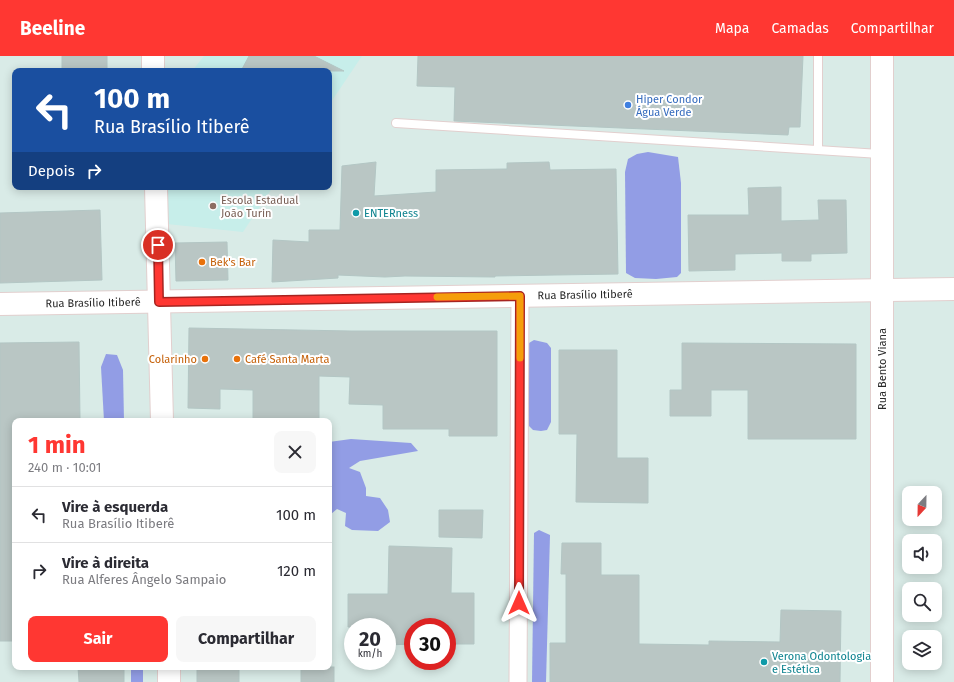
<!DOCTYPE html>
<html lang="pt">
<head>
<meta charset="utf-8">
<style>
  :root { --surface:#fff; --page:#f7f7f7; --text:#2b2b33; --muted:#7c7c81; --line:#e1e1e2; --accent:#ff3732 }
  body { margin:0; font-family:"Fira Sans",sans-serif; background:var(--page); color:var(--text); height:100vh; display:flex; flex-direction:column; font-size:15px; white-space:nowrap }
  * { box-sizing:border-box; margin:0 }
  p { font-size:13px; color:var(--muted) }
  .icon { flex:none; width:22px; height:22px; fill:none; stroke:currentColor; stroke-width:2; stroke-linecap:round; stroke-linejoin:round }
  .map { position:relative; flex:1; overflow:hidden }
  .sheet { position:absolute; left:12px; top:362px; width:320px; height:252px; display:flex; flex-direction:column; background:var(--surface); border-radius:8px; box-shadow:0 2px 10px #0003 }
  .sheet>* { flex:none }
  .guide { position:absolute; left:12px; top:12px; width:320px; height:122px; border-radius:8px; box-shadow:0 2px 10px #0003; background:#1a4fa0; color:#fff; overflow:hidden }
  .needle { width:26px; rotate:202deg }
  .tools { position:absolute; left:902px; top:430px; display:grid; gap:8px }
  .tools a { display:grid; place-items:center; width:40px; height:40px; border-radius:8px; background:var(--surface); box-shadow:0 2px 10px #0003; font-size:20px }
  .speed { position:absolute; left:344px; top:562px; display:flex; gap:8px; font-size:20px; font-weight:700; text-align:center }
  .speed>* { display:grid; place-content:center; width:52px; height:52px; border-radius:50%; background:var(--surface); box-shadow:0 2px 10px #0003; line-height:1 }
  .speed small { font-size:10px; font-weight:400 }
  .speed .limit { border:6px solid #d22; background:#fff; color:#111 }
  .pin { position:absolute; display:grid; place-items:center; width:34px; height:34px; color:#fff; margin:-17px; border:2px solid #fff; border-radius:50%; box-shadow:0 1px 4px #0007 }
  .me { position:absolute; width:44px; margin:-22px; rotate:0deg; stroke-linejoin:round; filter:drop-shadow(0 0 3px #0008) }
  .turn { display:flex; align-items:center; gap:14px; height:84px; padding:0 16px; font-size:18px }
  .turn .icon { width:52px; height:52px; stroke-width:2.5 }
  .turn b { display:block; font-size:28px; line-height:34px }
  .then { display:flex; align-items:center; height:38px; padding:0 16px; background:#0003; gap:8px; font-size:15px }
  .round { display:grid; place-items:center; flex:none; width:42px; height:42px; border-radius:8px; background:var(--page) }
  .summary { display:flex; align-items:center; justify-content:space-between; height:68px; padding:0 16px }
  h1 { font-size:24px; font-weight:700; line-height:30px; color:var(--accent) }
  .primary-button { display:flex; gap:8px; margin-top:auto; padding:8px 16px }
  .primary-button a { flex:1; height:46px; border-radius:8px; background:var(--accent); color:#fff; font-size:16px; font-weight:700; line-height:46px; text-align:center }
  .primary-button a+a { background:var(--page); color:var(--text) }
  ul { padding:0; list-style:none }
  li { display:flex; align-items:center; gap:12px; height:56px; padding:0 16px; border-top:1px solid var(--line) }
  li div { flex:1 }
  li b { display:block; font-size:15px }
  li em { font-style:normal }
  header { display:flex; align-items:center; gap:24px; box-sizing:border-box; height:56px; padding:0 20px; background:var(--accent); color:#fff }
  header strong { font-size:19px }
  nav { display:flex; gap:22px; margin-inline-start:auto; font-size:14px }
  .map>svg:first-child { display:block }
  .education { fill:#c7eeea }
  .green { fill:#929de5 }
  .building { fill:#b9c6c4; stroke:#b3c6c4 }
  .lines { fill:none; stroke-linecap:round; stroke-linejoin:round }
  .lane-casing { stroke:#e2cfce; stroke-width:10 }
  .street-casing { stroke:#e2cfce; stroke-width:19 }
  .secondary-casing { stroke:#e2cfce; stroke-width:24 }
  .lane { stroke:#fff; stroke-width:8 }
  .street { stroke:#fff; stroke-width:17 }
  .secondary { stroke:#fff; stroke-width:22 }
  .route-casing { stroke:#a62420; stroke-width:10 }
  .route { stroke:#ff3732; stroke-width:7 }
  .slow { stroke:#f59e0b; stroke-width:7 }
  .shop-dot { fill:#3f7fe0; stroke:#fff; stroke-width:1.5 }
  .education-dot { fill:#8d6e63; stroke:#fff; stroke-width:1.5 }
  .culture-dot { fill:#0f9aa8; stroke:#fff; stroke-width:1.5 }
  .food-dot { fill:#e8710a; stroke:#fff; stroke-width:1.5 }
  .labels { text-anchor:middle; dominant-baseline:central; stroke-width:4; stroke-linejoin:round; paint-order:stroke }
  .shop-label { font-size:11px; fill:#366cbe; stroke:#fff; text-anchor:start }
  .education-label { font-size:11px; fill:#785e54; stroke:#fff; text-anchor:start }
  .culture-label { font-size:11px; fill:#0d838f; stroke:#fff; text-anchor:start }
  .food-label { font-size:11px; fill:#c56008; stroke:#fff; text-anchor:start }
  .street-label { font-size:11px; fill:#282828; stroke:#fff }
</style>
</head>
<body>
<header>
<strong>Beeline</strong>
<nav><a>Mapa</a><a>Camadas</a><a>Compartilhar</a></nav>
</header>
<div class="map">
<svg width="954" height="626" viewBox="0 0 954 626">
  <rect width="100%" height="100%" fill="#d9ebe7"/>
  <g class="education">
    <path d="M204,0H362L329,49V15H192Z"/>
    <path d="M166,131H273L243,176L167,168Z"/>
  </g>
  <g class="green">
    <path d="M648,96L678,101L681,127V217L677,221L656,223L635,222L626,217L625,116L628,103L637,98Z"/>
    <path d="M534,284L547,287L551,292V366L547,374L541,375L533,374L529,370L527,293L529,287Z"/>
    <path d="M106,298L117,299L123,314L124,365H104L101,311Z"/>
    <path d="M351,383L411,387L418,395L360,405L349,412L360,416L366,432V440L380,442L388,454L390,466L378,475L352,474L345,470L346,457L337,453L331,458L329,472V386Z"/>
    <path d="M539,474L550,479L546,626H532L534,477Z"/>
    <rect x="131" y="611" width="12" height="15"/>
  </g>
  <g class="building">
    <rect x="62" y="0" width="45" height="15"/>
    <path d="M249,0H314L344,15H241Z"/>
    <path d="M418,0H803L800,71H789L788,79L454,65L455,31L417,30Z"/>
    <path d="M376,106L374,140L436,136V114L507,113V107L549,106L550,114L616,113L618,218L495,220V221L405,220L385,221L338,219V222L272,226L273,184L309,186V174H340L342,110Z"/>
    <path d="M781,131V165L819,164L818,144H846L847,197L811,198V205H782V197L735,198V214L689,215L688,159H749L748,132Z"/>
    <path d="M100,154L102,224L0,227V157Z"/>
    <path d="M227,186L228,224L176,225L175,187Z"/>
    <path d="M189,272L351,275H497V380H449V373H383V349L349,348L350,321L319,320V365H253V334L220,333V353L188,352Z"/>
    <path d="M79,286L80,365H15V585H0V287Z"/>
    <path d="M682,287L856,288V383H748V334H711V360H670V334H682Z"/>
    <path d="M559,294H617V402H648V447L576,446L577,378H559Z"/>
    <path d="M439,454H483L482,482L439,481Z"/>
    <path d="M562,487H601V519H639V588L709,589V585L780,586L781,554L841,555L840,626H550V587H566V518H561Z"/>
    <path d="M389,490L452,492L451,537H474V588H447V571H413V588L387,589V571H348V538H388Z"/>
    <path d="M78,611H124V626H79Z"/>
    <rect x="197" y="611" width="42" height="15"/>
    <rect x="301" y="611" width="33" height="15"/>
  </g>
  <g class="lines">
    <g class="lane-casing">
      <g id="lane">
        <path d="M396,67L880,98"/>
        <path d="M818,94V0"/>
      </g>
    </g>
    <g class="street-casing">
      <path id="street" d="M518,626L520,240"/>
    </g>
    <g class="secondary-casing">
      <g id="secondary">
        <path d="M153,0V15"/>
        <path d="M156,131L162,365"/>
        <path d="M0,248L954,233"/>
        <path d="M169,611V626"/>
        <path d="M882,626V0"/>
      </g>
    </g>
    <use href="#lane" class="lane"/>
    <use href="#street" class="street"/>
    <use href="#secondary" class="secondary"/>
  </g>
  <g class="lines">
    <g class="route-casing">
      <path id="route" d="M158,189L159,246L520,240L519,547"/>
    </g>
    <use href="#route" class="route"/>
    <path class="slow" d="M437,241L520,240V302"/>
  </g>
  <circle class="shop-dot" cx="628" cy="49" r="4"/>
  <circle class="education-dot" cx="213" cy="150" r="4"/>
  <g class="culture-dot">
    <circle cx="356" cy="157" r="4"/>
    <circle cx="764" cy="606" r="4"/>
  </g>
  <g class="food-dot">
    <circle cx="202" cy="206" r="4"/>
    <circle cx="205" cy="303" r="4"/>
    <circle cx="237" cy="303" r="4"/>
  </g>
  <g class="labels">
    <g class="shop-label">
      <text x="636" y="43">Hiper Condor<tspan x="636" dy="13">Água Verde</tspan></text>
    </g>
    <g class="education-label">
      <text x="221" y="144">Escola Estadual<tspan x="221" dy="13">João Turin</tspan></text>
    </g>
    <g class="culture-label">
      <text x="364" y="157">ENTERness</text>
      <text x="772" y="600">Verona Odontologia<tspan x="772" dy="13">e Estética</tspan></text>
    </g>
    <g class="food-label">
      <text x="210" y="206">Bek's Bar</text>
      <text x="197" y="303" text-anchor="end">Colarinho</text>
      <text x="245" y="303">Café Santa Marta</text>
    </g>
    <g class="street-label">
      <text transform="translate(585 239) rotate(-1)">Rua Brasílio Itiberê</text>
      <text transform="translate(93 247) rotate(-1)">Rua Brasílio Itiberê</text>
      <text transform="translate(882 313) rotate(-90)">Rua Bento Viana</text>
    </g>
  </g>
</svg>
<div class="tools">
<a><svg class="needle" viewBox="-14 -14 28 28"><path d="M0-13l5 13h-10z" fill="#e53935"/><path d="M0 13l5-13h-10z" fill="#7c7c81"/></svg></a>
<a><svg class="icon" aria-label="sound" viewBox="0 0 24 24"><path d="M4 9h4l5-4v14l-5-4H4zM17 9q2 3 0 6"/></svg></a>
<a><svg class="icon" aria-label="search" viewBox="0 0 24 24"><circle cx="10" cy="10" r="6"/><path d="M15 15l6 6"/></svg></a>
<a><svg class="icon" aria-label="layers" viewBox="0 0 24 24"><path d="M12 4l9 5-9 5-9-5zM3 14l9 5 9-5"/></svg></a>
</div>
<div class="speed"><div>20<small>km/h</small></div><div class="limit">30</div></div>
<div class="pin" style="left:158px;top:189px;background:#d93025"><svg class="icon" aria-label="arrive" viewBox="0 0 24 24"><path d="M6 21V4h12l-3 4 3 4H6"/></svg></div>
<svg class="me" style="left:519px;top:547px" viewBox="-20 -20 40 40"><path d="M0-17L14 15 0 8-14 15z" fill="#ff3732" stroke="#fff" stroke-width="4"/></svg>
<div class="guide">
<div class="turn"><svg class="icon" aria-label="left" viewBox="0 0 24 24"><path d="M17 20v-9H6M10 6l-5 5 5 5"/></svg><div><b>100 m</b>Rua Brasílio Itiberê</div></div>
<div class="then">Depois<svg class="icon" aria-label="right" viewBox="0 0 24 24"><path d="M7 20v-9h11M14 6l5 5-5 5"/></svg></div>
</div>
<section class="sheet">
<div class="summary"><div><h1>1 min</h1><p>240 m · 10:01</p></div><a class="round"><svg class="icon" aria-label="close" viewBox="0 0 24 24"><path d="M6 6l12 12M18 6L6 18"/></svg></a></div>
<ul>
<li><svg class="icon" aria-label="left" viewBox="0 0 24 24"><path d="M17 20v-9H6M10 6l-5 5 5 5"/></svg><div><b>Vire à esquerda</b><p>Rua Brasílio Itiberê</p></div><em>100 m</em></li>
<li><svg class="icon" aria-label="right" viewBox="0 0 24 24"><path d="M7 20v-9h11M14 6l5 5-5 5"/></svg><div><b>Vire à direita</b><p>Rua Alferes Ângelo Sampaio</p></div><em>120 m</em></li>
</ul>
<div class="primary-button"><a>Sair</a><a>Compartilhar</a></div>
</section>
</div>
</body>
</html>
